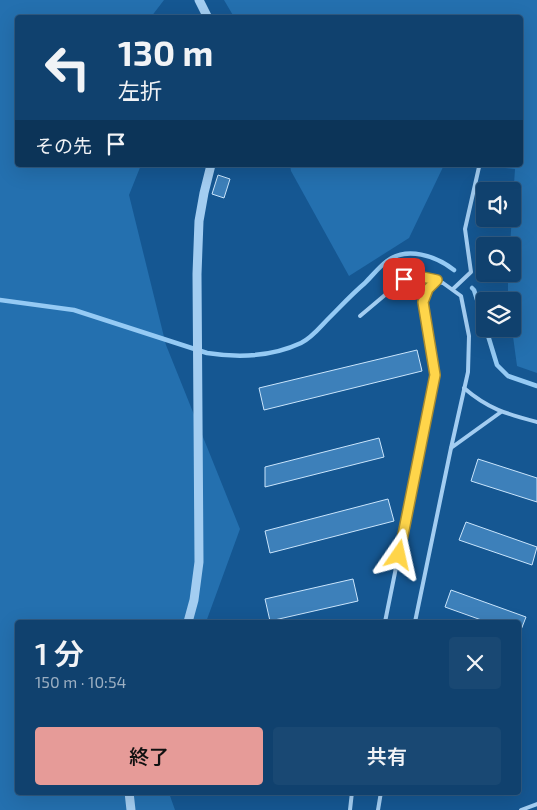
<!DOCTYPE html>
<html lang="ja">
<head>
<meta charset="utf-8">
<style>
  :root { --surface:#10416e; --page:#194873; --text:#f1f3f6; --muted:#9cafc2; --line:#305a81; --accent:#e69b98 }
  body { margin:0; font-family:"Exo 2","Noto Sans JP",sans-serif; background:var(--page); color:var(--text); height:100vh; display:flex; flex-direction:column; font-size:19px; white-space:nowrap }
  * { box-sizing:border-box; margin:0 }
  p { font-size:16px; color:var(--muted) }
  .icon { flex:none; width:28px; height:28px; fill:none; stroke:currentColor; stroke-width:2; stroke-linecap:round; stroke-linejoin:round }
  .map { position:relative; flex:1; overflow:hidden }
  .sheet { position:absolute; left:15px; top:620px; width:506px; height:175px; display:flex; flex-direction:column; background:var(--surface); border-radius:5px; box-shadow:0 5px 20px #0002,0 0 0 1px var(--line) }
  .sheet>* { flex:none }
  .banner { position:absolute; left:15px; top:15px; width:508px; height:152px; border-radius:5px; box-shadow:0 5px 20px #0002,0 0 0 1px var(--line); background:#10416e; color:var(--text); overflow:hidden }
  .fabs { position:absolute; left:476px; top:182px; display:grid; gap:10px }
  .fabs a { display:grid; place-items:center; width:45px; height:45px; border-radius:5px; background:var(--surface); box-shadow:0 5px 20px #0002,0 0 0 1px var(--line); font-size:25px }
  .pin { position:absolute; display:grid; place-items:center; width:42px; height:42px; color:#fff; margin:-21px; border-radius:10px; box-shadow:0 2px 8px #0006 }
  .me { position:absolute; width:55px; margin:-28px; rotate:11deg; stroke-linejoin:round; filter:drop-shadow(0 0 4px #0008) }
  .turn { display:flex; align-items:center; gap:18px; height:105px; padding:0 20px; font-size:22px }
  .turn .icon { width:65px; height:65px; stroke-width:2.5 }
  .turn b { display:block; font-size:35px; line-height:42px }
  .then { display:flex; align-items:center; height:48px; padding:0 20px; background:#0003; gap:10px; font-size:19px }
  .round { display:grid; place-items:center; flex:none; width:52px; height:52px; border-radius:5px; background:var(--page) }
  .summary { display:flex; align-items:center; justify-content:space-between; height:85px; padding:0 20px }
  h1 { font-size:30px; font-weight:600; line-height:38px }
  .cta { display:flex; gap:10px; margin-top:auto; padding:10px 20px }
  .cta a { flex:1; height:58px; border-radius:5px; background:var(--accent); color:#111; font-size:20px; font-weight:600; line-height:58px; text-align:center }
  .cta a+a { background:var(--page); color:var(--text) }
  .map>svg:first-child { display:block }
  .green { fill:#2470af }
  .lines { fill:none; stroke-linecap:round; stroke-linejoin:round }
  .stream { stroke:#95caf4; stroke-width:4.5 }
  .building { fill:#3d80ba; stroke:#cae5fc }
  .service { stroke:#a3cdf1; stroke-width:4 }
  .tertiary { stroke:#a3cdf1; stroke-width:9 }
  .route-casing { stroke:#a68a30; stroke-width:12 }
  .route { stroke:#ffd54a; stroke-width:9 }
</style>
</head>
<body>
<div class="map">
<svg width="537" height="810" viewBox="0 0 537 810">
  <rect width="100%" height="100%" fill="#155792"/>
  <g class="green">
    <path d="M0,0H164L151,17L18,18V165H141L129,195L166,345L240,529L206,622H18V792L169,793L175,810H0Z"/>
    <path d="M224,0H537V373L517,366L512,329V301H508V274H512V246H510L515,169L479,165H520V18L234,17Z"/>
    <path d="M290,165H444L409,238L349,276L291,171Z"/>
  </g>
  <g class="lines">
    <g class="stream">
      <path d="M472,288L474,290L485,325"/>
      <path d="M0,300L74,310L207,353C239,358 271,357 301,343C312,338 321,326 329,318C341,306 352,294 365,283C372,276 379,267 387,261C407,246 436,256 454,270"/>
      <path d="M486,329L497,365L508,376L537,386"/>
    </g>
  </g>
  <g class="building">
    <path d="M218,175L230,179L224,198L212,194Z"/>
    <path d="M417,350L422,371L264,410L259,388Z"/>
    <path d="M379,438L384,457L265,487V467Z"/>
    <path d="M478,459L537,478V502L471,481Z"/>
    <path d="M388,499L394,521L270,553L265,531Z"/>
    <path d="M466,522L537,547L532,565L459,540Z"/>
    <path d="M353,579L358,601L270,621L265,599Z"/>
    <path d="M451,590L526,617L519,635V622H487L445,607Z"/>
  </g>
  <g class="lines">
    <g class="service">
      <path d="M453,289L471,272L465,229L479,167"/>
      <path d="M360,316L404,279L418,276L443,283L461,296L469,336L468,372L451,448L501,412"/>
      <path d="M464,388C488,409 507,414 537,422"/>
      <path d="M385,622L435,375L423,302L428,289L437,281"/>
      <path d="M415,622L451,448"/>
      <path d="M350,810L352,792"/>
      <path d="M378,810L381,792"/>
      <path d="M521,810L537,804"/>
    </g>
    <g class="tertiary">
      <path d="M199,0L208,18"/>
      <path d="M188,622L194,600L199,562L197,274L199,221L204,193L211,165"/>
      <path d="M129,792L131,810"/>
    </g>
  </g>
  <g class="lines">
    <g class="route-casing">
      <path id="route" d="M399,555L435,375L423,302L428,289L437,280L418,276L404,279"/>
    </g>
    <use href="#route" class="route"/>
  </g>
</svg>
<div class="fabs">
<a><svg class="icon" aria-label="sound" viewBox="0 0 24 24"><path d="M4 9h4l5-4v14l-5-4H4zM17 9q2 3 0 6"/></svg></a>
<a><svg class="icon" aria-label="search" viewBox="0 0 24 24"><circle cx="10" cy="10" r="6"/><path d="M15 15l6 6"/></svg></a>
<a><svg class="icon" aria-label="layers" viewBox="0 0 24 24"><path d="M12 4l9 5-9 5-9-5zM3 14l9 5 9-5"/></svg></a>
</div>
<div class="pin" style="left:404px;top:279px;background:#d93025"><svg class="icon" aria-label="arrive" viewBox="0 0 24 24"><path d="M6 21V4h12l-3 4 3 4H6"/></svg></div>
<svg class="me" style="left:399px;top:555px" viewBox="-20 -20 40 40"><path d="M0-17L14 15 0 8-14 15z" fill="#ffd54a" stroke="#fff" stroke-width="4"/></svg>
<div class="banner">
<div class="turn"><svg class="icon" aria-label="left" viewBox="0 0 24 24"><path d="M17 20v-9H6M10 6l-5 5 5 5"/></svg><div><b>130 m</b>左折</div></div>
<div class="then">その先<svg class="icon" aria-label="arrive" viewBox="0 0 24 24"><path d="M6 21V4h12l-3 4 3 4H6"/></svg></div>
</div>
<section class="sheet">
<div class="summary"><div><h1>1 分</h1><p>150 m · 10:54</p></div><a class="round"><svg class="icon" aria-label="close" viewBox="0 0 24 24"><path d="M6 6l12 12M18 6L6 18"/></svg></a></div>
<div class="cta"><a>終了</a><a>共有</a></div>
</section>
</div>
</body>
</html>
